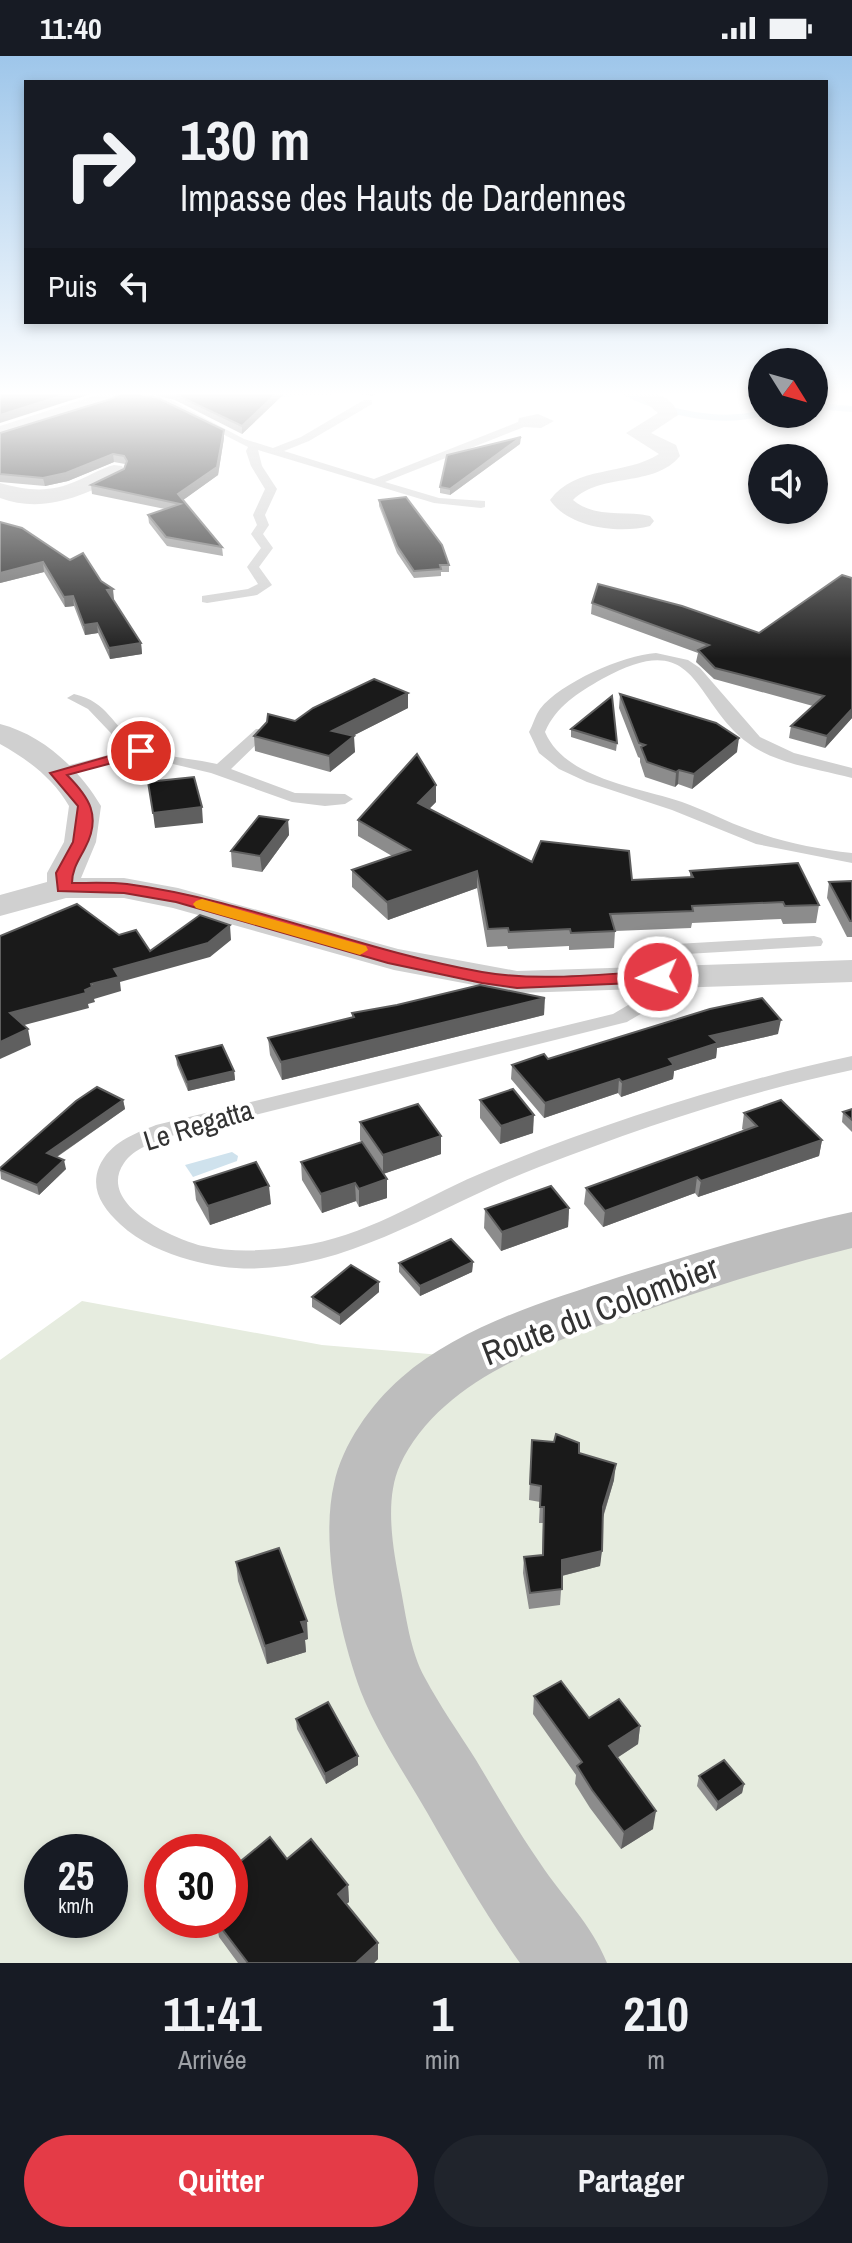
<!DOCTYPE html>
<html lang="fr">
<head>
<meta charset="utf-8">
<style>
  :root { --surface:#171b24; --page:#20242c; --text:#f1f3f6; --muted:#9ea1a6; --accent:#e43b47 }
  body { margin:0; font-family:"Archivo Narrow",sans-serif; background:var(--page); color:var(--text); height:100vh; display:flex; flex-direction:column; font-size:30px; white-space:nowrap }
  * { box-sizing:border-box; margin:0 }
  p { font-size:26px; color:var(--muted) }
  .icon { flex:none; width:44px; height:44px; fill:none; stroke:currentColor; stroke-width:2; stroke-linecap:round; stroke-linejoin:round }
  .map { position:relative; height:1907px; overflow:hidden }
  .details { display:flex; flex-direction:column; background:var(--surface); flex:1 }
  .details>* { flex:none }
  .top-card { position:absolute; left:24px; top:24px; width:804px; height:244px; border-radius:0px; box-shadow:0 4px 12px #0003; background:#171b24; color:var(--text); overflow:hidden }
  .needle { width:52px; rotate:127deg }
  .controls { position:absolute; left:748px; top:292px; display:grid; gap:16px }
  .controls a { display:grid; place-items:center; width:80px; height:80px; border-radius:50%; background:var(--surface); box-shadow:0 4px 12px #0003; font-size:40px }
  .speed { position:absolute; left:24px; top:1778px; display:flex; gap:16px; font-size:40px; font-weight:700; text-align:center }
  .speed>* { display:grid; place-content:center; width:104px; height:104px; border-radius:50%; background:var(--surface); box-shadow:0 4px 12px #0003; line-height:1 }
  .speed small { font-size:20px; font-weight:400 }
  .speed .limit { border:12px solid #d22; background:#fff; color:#111 }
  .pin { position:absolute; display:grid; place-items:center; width:68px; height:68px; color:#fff; margin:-34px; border:4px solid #fff; border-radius:50%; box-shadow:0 2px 8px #0007 }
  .me { position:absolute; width:88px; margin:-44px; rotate:267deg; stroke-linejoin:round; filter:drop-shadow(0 0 6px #0008) }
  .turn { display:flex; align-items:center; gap:28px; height:168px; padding:0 24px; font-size:36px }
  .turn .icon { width:104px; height:104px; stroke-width:2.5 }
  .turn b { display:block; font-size:56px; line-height:68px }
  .then { display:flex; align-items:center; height:76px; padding:0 24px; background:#0003; gap:16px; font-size:30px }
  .eta { display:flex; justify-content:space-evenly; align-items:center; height:136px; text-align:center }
  .eta b { font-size:48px; font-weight:700; line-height:56px }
  .action { display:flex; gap:16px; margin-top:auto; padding:16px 24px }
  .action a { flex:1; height:92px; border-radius:48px; background:var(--accent); color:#fff; font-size:32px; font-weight:700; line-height:92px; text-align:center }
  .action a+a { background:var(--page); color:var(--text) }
  .status { display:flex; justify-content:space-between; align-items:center; height:56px; padding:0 40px; background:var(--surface); direction:ltr }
  .status svg { height:22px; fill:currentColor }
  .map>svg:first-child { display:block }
  .green { fill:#e6ecdf; fill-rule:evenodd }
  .water { fill:#cfe2ed }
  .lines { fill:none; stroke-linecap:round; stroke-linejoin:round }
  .stream { stroke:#cfe2ed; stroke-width:6 }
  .lane { fill:#d0d0d0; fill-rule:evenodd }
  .street { fill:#d0d0d0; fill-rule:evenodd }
  .secondary { fill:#bdbdbd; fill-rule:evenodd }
  .wall { fill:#8c8c8c }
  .shaded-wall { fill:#5f5f5f }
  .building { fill:#1a1a1a; stroke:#5f5f5f; stroke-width:2 }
  .route { fill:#e43b47; stroke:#94262e; stroke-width:2 }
  .slow { fill:#f59e0b }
  .labels { text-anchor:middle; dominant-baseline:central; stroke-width:8; stroke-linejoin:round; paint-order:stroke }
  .street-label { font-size:28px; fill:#333; stroke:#fff }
  .near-street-label { font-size:34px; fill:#333; stroke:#fff }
</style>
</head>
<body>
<div class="status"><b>11:40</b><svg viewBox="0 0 49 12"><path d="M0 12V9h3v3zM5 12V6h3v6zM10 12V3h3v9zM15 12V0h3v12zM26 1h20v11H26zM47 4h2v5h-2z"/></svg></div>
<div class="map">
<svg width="852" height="1907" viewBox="0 0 852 1907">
  <rect width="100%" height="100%" fill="#fff"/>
  <path class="green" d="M852,1183V1907H0V1304L82,1245L322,1289L477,1302ZM42,1796H110V1864H42ZM162,1796H230V1864H162Z"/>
  <path class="water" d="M232,1096L238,1100L237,1105L193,1121L185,1109Z"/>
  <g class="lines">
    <g class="stream">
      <path d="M624,336C663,356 719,369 762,357"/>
      <path d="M271,338L329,336"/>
      <path d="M814,350L852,353"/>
    </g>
    <g class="lane">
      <path d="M117,336H136L167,342L244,383L273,392L301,381L364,344H372V348L309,385L284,395L374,423L518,366L519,362L538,358L554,365L541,372L524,371L385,426L439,442L485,445V451L481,452L434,447L258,394L262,410L277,433L265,459L269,469L263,478L273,492L259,511L272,529L257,539L207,547L202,546V540L248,533L258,528L247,511L261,492L251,478L257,469L253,459L265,433L251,410L246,395L248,391L160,346Z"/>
      <path d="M656,597L688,604L700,612L760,681L794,697L852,712V722C818,713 776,708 748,687C691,644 699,569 602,623C578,637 556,650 545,676C565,723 638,731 682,746C705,754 727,766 750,774C783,786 817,793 852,797V807L756,788L672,754L587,726L559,713L539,697L529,676C533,669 535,660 540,653C560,627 623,599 656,597Z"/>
      <path d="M74,638C109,646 111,670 138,687C161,702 191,702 217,708L256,673H266V679L231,713L295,737L345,738L353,743L345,748L325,750L292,746L211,717L139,700L57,722L51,720V714L127,694L88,653L67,642Z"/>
      <path d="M814,880L821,882L823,886L821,890L686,898L671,907C660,951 668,942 627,966L171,1080C155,1086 134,1092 124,1107C96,1147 172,1183 203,1190C238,1198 276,1194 311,1188C375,1176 429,1138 489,1114C604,1067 730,1026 852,1000V1014C746,1036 641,1072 539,1111C428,1153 316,1240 190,1204C165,1197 139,1186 120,1168C103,1152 90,1134 99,1111C110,1086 134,1078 156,1069L613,958L645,939C655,913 645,901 676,888Z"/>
    </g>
    <g class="street">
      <path d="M106,336H130L111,348L0,382V370Z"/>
      <path d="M633,336C651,336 673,338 678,359L651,377L676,389L680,400C654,432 601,416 573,444C596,463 624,454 650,460L654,465L650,470C619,478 569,472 550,444C575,409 625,420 659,398L626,377L658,357Z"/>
      <path d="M114,409L122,410L125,415L122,420C83,440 43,458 0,442V427C30,435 50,437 79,424C91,419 102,412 114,409Z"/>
      <path d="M0,668C43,679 79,713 101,750L96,786L81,822H124L178,832L398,893L517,915L852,904V926L517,937L394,914L173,852L124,842H66L0,860V839L47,826V817L64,786L69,750C53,722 27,703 0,688Z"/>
    </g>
    <path class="secondary" d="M852,1156V1192C787,1208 724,1227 661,1249C571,1279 443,1316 400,1409C384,1444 393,1493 400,1529C406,1559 410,1595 425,1622C440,1650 459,1677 476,1704C497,1739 517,1774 540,1807C563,1842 591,1867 607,1907H520C486,1859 457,1809 428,1758C405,1718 378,1679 361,1636C340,1579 320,1488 334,1428C342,1389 371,1348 401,1322C462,1269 544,1246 619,1221C696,1197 773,1173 852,1156Z"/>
  </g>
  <g class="wall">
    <path d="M140,336H286L242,378L175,344Z"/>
    <path d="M351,336H380L372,340Z"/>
    <path d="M738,336H762V348Z"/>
    <path d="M0,377L224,382L218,419L183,444L222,491L223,500L167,490L149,467L148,459L165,453L92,438L91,429L124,413L125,408L114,406L68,425L45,430L0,426Z"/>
    <path d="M520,388L450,439L440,437V431Z"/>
    <path d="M379,444L449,509V516H441V520L414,522L397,497L379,450Z"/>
    <path d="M0,466L101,525L114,543L113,544L141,587L142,598L110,603L98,577L85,579L74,550L65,551L44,516L0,527Z"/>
    <path d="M852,522V662L825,692L789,682L791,670L813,650L714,623L696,606L698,597L591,558L592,547L759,577Z"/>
    <path d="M408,637V652L352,680L355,696L330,716L255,695L254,680L295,665Z"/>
    <path d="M620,638L737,696L692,733L678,728L675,731L645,721L640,706V702L638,701L619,652Z"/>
    <path d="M571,673L617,687L616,695L571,681Z"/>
    <path d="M436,746L429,753L532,806L632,824L690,822V815L819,849L816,867L783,868L781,863L692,867L691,872L615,875L614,892L569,894V890L508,893L507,890L487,891L477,832L388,864L352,831V814L392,800L358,780V764Z"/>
    <path d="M288,764L289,779L262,816L232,811L231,795Z"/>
    <path d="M852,825V881H847L827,842L829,826Z"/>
    <path d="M397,949L544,959L282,1024L270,999L268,982L352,962V957Z"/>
    <path d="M778,978L717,992L716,1002L674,1015L673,1023L621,1041L618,1037L544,1062L511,1023L512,1009L548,1003Z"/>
    <path d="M176,1000L234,1015L235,1024L188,1035L177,1009Z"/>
    <path d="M123,1044L125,1053L57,1101L66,1113L39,1139L1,1123L0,1112Z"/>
    <path d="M480,1044L533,1077L500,1088L480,1062Z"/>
    <path d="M852,1053V1076L842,1066L843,1056Z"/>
    <path d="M744,1057L822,1084L819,1100L698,1141L695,1137L603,1171L584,1148L586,1132L744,1074L742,1073Z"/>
    <path d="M360,1066L441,1080V1098L383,1118L360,1084Z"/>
    <path d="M362,1086L387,1142L359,1151L356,1145L322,1157L302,1124L301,1106Z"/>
    <path d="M194,1126L271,1148L210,1169L196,1144Z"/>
    <path d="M569,1152L568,1171L501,1195L484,1172L485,1153Z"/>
    <path d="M473,1206L472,1216L420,1240L399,1216V1207Z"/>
    <path d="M379,1226V1236L340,1269L312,1251V1241Z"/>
    <path d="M532,1384L579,1397L614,1424L603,1462L600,1510L562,1520L560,1549L529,1553L523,1517L524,1501L542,1500L543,1467H539L540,1446L529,1444Z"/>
    <path d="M236,1506L308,1583L305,1584L306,1596L267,1608L238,1525Z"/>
    <path d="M534,1640L589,1662L640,1670L638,1688L617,1702L653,1773L621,1793L590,1752L575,1728L576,1719L533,1658Z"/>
    <path d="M296,1663L358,1709L326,1728L297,1673Z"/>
    <path d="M699,1720L744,1728L742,1737L716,1755L697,1730Z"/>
    <path d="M287,1803L348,1829L349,1846L346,1848L378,1903L374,1907H238L219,1881L216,1865L232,1852L230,1849V1814Z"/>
  </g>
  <g class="shaded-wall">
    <path d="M73,336H97L0,367V359Z"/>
    <path d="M278,336H286L242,378V370Z"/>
    <path d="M224,374V382L218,419L179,447L178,438Z"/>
    <path d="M521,381L520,388L450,439V433Z"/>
    <path d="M113,398L114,406L68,425L45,430L43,422Z"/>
    <path d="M43,506L44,516L0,527V517Z"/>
    <path d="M113,533L114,543L108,544L107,534Z"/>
    <path d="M73,540L74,550L65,551L64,541Z"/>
    <path d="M97,567L98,577L85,579L84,569Z"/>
    <path d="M141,587L142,598L110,603L109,592Z"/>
    <path d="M408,637V652L333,690L332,675Z"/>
    <path d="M852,653V662L825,692L827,680Z"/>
    <path d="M354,680L355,696L330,716L329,700Z"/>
    <path d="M739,682L737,696L692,733L694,718Z"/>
    <path d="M679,714L678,728L675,731L676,716Z"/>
    <path d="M436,729V746L418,764V747Z"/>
    <path d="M202,751L203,767L155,772L153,757Z"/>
    <path d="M288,764L289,779L262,816L260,800Z"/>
    <path d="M477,815V832L388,864L387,846Z"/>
    <path d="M230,869L231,884L210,901L120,926L121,935L94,943L95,946L88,948L89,952L13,972L10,957L85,934L114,913Z"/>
    <path d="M545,942L544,959L282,1024L281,1006Z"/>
    <path d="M781,964L778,978L717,992L716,1002L674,1015L673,1023L621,1041L622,1026L669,1003L710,980Z"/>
    <path d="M28,973L31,989L0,1003V986Z"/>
    <path d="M234,1015L235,1024L188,1035L187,1026Z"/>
    <path d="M619,1023L618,1037L544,1062L545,1047Z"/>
    <path d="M123,1044L125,1053L49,1106L47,1097Z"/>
    <path d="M534,1059L533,1077L500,1088L501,1070Z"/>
    <path d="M441,1080V1098L383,1118V1099Z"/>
    <path d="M822,1084L819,1100L698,1141L701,1125Z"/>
    <path d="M64,1104L66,1113L39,1139L37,1129Z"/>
    <path d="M697,1121L695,1137L603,1171L605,1155Z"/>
    <path d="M387,1123V1142L359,1151V1133Z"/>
    <path d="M355,1127L356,1145L322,1157L321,1138Z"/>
    <path d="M269,1130L271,1148L210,1169L208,1150Z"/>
    <path d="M569,1152L568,1171L501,1195L502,1176Z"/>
    <path d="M473,1206L472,1216L420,1240V1230Z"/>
    <path d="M379,1226V1236L340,1269V1259Z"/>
    <path d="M616,1408L614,1424L601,1467L603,1451Z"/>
    <path d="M602,1495L600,1510L561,1520L562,1504Z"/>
    <path d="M307,1565L308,1583L305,1584L306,1596L267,1608L265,1590L301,1566Z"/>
    <path d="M640,1670L638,1688L606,1709L609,1690Z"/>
    <path d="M358,1700V1709L326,1728L325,1718Z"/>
    <path d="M744,1728L742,1737L716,1755L718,1746Z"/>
    <path d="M656,1755L653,1773L621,1793L624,1776Z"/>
    <path d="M348,1829L349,1846L339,1854L338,1838Z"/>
    <path d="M378,1887V1903L374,1907H356Z"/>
  </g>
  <g class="building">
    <path d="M0,336H73L0,359Z"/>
    <path d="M123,336H131L158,342L224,374L217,411L178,438L222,491L166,481L148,459L180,448L91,429L124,413L127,405L124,400L113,398L66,417L43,422L0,418V377L111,343Z"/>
    <path d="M170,336H278L242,370Z"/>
    <path d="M521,381L450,433L440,431L447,399Z"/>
    <path d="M406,441L442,489L449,509H440L441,513L414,515L397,490L379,444Z"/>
    <path d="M0,466L22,472L70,504L83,497L101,525L113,533L107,534L141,587L109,592L97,567L84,569L73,540L64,541L43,506L0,517Z"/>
    <path d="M842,519L852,522V653L827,680L791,670L824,640L715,612L698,594L709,589L592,547L598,528L682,550L759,577Z"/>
    <path d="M374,623L408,637L332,675L354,680L329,700L254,680L267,666L268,658L295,665L313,652Z"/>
    <path d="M620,638L716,667L739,682L694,718L679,714L676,716L647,706L641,691L645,689L639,687Z"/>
    <path d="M612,640L617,687L571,673Z"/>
    <path d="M417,698L436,729L418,747L532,806L541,785L629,795L632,824L693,821L690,815L798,807L819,849L785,850L783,846L692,850L693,855L610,858L615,875L571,877L570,873L509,876L508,872L488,873L477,815L387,846L352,814L410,794L358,764Z"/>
    <path d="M194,721L202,751L153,757L148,726Z"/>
    <path d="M259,760L288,764L260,800L231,795Z"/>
    <path d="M852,825V865H850L829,826Z"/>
    <path d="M77,848L119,879L136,874L150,895L200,859L230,869L208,887L114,913L119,921L91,928L92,931L85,934L86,937L10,957L28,973L0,986V880Z"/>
    <path d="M480,929L545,942L281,1006L268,982L354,961L352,957L397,949Z"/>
    <path d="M762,942L781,964L710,980L718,987L669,1003L674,1009L622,1026L619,1023L545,1047L512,1009L544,998L548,1003L710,953Z"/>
    <path d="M222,989L234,1015L187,1026L176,1000Z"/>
    <path d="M97,1031L123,1044L47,1097L64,1104L37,1129L0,1114V1112L76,1045Z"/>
    <path d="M513,1033L534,1059L501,1070L480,1044Z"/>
    <path d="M781,1044L822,1084L701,1125L697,1121L605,1155L586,1132L757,1070L744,1057Z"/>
    <path d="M418,1048L441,1080L383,1099L360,1066Z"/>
    <path d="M852,1053V1064L843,1056Z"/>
    <path d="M362,1086L387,1123L359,1133L355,1127L321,1138L301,1106Z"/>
    <path d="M256,1106L269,1130L208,1150L194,1126Z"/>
    <path d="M551,1130L569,1152L502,1176L485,1153Z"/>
    <path d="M451,1183L473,1206L420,1230L399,1207Z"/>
    <path d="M351,1209L379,1226L340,1259L312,1241Z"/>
    <path d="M556,1378L579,1387V1397L616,1408L603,1451L602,1495L562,1504V1533L530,1537L524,1501L543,1499L544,1451H540L541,1430L530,1428L532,1384L554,1386Z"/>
    <path d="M279,1492L307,1565L301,1566L305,1577L265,1590L236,1506Z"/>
    <path d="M561,1625L589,1662L619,1643L640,1670L609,1690L656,1755L624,1776L592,1734L577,1710L582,1706L534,1640Z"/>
    <path d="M328,1646L358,1700L325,1718L296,1663Z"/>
    <path d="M724,1704L744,1728L718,1746L699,1720Z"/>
    <path d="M270,1781L287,1803L311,1783L348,1829L338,1838L378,1887L356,1907H248L216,1865L230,1864V1854L238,1847L230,1836V1814Z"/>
  </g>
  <linearGradient id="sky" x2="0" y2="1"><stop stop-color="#9ec6ea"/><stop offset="0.56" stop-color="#fff"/><stop offset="1" stop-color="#fff" stop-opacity="0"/></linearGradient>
  <rect width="852" height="603" fill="url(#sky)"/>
  <path class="route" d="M141,691L146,692V698L67,719C89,741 102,760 85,792C79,804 72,813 72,827C90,827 109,826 127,828C246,844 362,895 482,916C539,926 600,918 658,915L667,921L658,926L517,932L482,927L388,907L176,846L124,837L58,835L56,817L73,786L78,750L50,717Z"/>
  <path class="slow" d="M202,843L366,890L368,894L360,899L196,852L193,848L196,845Z"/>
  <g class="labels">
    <g class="street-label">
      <text transform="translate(198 1069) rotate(-17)">Le Regatta</text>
    </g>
    <g class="near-street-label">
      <text transform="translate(600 1254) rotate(-21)">Route du Colombier</text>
    </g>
  </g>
</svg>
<div class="controls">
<a><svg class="needle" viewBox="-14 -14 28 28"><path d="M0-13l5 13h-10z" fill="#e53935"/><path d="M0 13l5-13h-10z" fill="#9ea1a6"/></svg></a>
<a><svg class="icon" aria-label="sound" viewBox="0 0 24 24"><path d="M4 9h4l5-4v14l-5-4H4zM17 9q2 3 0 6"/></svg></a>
</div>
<div class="speed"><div>25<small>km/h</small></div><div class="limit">30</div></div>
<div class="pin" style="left:141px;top:695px;background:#d93025"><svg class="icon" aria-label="arrive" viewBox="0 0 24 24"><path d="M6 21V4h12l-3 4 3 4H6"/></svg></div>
<svg class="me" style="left:658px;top:921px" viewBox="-20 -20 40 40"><circle r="17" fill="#e43b47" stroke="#fff" stroke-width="3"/><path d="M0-11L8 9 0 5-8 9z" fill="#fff"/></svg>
<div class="top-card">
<div class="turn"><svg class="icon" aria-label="right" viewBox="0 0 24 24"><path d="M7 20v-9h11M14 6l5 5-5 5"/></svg><div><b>130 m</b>Impasse des Hauts de Dardennes</div></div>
<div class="then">Puis<svg class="icon" aria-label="left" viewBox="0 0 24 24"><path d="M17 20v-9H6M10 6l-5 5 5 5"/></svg></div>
</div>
</div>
<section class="details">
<div class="eta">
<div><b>11:41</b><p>Arrivée</p></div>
<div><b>1</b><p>min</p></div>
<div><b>210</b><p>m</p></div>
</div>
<div class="action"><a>Quitter</a><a>Partager</a></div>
</section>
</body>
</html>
